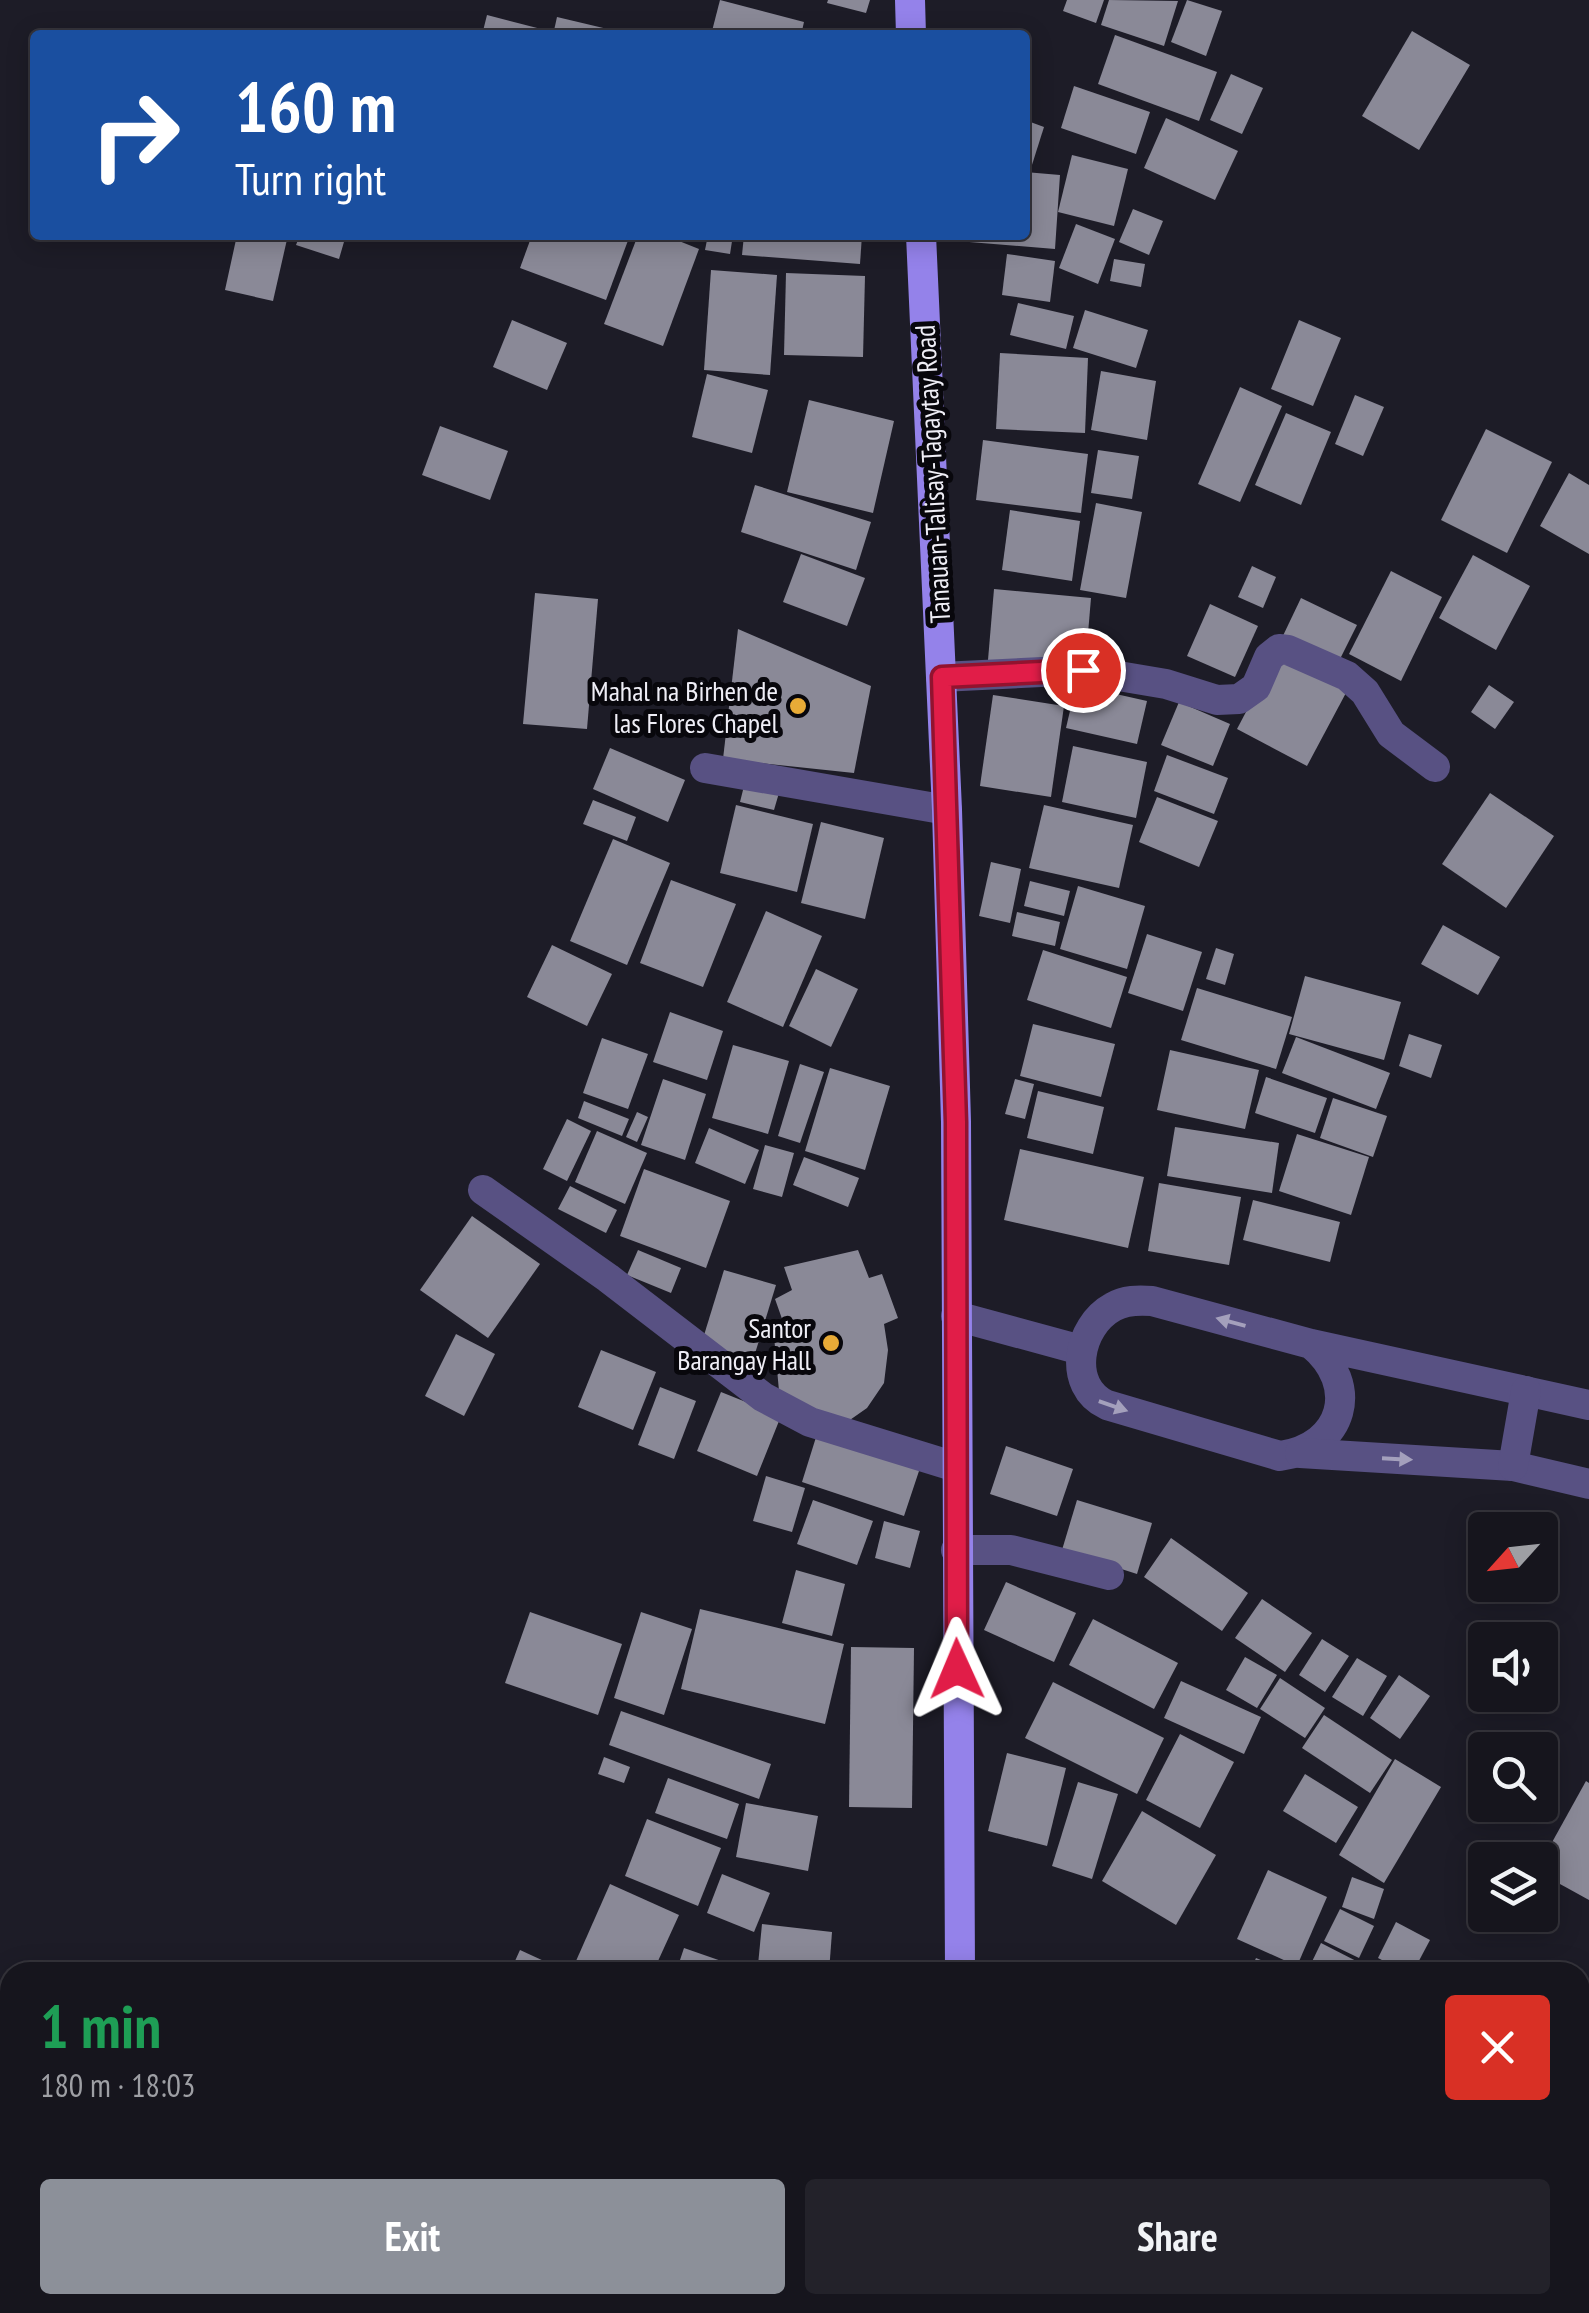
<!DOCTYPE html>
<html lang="en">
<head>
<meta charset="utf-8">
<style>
  :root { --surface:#16151d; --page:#23222a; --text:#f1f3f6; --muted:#9e9fa4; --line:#35343b; --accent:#8c9099 }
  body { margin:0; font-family:"PT Sans Narrow",sans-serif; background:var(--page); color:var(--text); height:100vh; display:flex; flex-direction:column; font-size:38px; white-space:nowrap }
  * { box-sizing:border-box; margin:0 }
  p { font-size:32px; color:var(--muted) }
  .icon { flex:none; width:55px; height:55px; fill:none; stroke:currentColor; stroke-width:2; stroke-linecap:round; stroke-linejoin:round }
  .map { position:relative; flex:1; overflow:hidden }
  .drawer { position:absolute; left:0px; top:1962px; width:1590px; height:352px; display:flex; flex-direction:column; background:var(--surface); border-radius:30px 30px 0 0; box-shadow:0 5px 25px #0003,0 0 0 2px var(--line) }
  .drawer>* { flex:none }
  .top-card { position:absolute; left:30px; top:30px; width:1000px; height:210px; border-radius:10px; box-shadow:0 5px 25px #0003,0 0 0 2px var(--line); background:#1a4fa0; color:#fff; overflow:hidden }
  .needle { width:65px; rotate:243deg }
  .buttons { position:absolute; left:1468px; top:1512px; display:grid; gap:20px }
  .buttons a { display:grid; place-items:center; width:90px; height:90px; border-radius:10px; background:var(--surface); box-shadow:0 5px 25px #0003,0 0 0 2px var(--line); font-size:50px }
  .pin { position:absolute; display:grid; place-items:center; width:85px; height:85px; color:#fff; margin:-42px; border:5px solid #fff; border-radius:50%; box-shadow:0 2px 10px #0007 }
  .me { position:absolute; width:110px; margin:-55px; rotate:359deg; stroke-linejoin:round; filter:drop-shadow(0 0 8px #0008) }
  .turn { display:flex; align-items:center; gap:35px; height:210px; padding:0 40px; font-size:45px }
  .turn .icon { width:130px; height:130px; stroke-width:2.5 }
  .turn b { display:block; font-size:70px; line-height:85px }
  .round { display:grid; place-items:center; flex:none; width:105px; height:105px; border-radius:10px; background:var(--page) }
  .head { display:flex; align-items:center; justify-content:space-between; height:170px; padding:0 40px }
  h1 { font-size:60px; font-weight:700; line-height:75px; color:#1e9e55 }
  .cta { display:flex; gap:20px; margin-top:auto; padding:20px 40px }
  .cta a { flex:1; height:115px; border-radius:10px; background:var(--accent); color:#fff; font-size:40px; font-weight:700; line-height:115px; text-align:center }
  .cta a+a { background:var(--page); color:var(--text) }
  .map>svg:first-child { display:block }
  .building { fill:#8a8997 }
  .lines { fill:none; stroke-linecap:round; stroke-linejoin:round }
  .minor { stroke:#585183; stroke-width:30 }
  .major { stroke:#9482ea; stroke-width:30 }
  .oneway { fill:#a4a0bc }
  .route-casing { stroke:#92132f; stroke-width:25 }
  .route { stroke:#e11d48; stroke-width:18 }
  .poi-dot { fill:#e8ab37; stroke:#08070c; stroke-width:4 }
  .labels { text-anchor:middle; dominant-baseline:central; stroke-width:10; stroke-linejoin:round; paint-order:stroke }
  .street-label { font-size:28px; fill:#efeef6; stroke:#08070c }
  .poi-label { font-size:28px; fill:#efeef6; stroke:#08070c; text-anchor:end }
</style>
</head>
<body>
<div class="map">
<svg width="1589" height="2313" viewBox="0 0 1589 2313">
  <rect width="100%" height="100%" fill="#1d1c27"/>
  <g class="building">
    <path d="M720,0L804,22L801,35H711Z"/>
    <path d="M828,0H870L866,13L827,3Z"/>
    <path d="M1067,0H1104L1096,23L1063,11Z"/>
    <path d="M1109,0L1178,1L1164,46L1101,25Z"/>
    <path d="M1187,0L1222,11L1206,56L1171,42Z"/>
    <path d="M487,15L545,30L544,35H482Z"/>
    <path d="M557,17L616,31L615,35H553Z"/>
    <path d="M1412,31L1470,65L1419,150L1362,116Z"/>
    <path d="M1115,35L1217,72L1199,121L1098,84Z"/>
    <path d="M1231,74L1263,88L1242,134L1210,120Z"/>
    <path d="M1074,86L1150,112L1136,154L1061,128Z"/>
    <path d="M1166,118L1238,151L1215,200L1144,168Z"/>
    <path d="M1025,120L1044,127L1031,168L1025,165Z"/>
    <path d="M1072,155L1128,169L1114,226L1058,212Z"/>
    <path d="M1025,172L1060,175L1055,249L957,241V235H1025Z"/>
    <path d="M1133,209L1163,221L1149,255L1119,242Z"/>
    <path d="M1076,224L1115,239L1098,284L1059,268Z"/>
    <path d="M237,235H288L273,301L225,290Z"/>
    <path d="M300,235H346L339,259L296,245Z"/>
    <path d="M532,235H630L606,300L520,268Z"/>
    <path d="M638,235H664L699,249L663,346L604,324Z"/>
    <path d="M708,235H733L730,254L705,250Z"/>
    <path d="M744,235H862L860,264L742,255Z"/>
    <path d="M1007,254L1055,261L1050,302L1002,295Z"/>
    <path d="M1114,259L1145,264L1141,287L1110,281Z"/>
    <path d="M711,270L777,275L770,375L704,370Z"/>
    <path d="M786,273L865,276L863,357L784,355Z"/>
    <path d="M1018,303L1074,316L1066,349L1010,335Z"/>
    <path d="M1085,310L1148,330L1136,368L1073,348Z"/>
    <path d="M512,320L567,343L547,390L493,367Z"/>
    <path d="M1299,320L1341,338L1313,406L1271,389Z"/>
    <path d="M1000,353L1088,358L1085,433L996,429Z"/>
    <path d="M1101,371L1156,381L1147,440L1091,430Z"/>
    <path d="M707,374L768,390L752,453L692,437Z"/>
    <path d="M1240,387L1282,406L1240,502L1198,484Z"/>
    <path d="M1355,395L1384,407L1363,456L1335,444Z"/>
    <path d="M809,400L894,421L873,513L787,492Z"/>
    <path d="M1286,413L1331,432L1301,505L1255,485Z"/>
    <path d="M440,426L508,451L490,500L422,475Z"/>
    <path d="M1486,429L1552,462L1507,553L1441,520Z"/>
    <path d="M983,440L1088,454L1081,513L976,500Z"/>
    <path d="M1098,450L1139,456L1132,499L1091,493Z"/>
    <path d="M1569,473L1589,485V554L1540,526Z"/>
    <path d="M755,485L871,522L856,570L741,532Z"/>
    <path d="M1096,503L1142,512L1126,598L1080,590Z"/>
    <path d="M1010,510L1080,521L1072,581L1002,570Z"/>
    <path d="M801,554L865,578L847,626L783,602Z"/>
    <path d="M1473,555L1530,586L1496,650L1439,618Z"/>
    <path d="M1252,566L1276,577L1263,608L1238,597Z"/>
    <path d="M1391,571L1442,597L1401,681L1349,654Z"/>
    <path d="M994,589L1091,598L1085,669L988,660Z"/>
    <path d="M535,593L598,599L587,729L523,724Z"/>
    <path d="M1301,598L1357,625L1335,669L1280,642Z"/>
    <path d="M1210,604L1258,626L1235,677L1187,656Z"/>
    <path d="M738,629L871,686L854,773L723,759Z"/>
    <path d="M1277,653L1347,691L1307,766L1237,729Z"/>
    <path d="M1076,685L1147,701L1137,744L1066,728Z"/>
    <path d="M1489,685L1514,702L1495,729L1471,712Z"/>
    <path d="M993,695L1064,706L1051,797L980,786Z"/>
    <path d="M1179,702L1230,724L1213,766L1161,745Z"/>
    <path d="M1073,746L1147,762L1136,818L1062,802Z"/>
    <path d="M610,748L685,780L668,822L593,789Z"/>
    <path d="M1167,755L1228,778L1214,814L1154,791Z"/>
    <path d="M746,778L781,786L774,810L740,802Z"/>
    <path d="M1490,793L1554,836L1506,908L1442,864Z"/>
    <path d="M1157,797L1218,821L1199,867L1139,842Z"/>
    <path d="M593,800L636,817L627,841L583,824Z"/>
    <path d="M736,805L813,824L797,892L720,873Z"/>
    <path d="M1044,805L1133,825L1119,888L1029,868Z"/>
    <path d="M821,822L884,838L865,919L801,903Z"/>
    <path d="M613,839L670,863L627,965L570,941Z"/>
    <path d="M991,862L1021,869L1010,923L979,916Z"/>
    <path d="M671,880L736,904L703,987L640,963Z"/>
    <path d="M1030,881L1070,891L1064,916L1024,906Z"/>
    <path d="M1078,886L1145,906L1127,969L1060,949Z"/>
    <path d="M766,911L822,936L783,1027L727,1002Z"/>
    <path d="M1017,912L1060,922L1055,946L1012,936Z"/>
    <path d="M1443,925L1500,957L1478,995L1421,964Z"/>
    <path d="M1147,934L1202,952L1183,1011L1128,993Z"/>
    <path d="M552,945L612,974L587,1026L527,997Z"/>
    <path d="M1216,948L1234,954L1225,985L1206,979Z"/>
    <path d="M1043,950L1127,977L1111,1028L1027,1000Z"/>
    <path d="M816,969L858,989L831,1047L789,1026Z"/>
    <path d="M1305,976L1401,1002L1384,1060L1289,1034Z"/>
    <path d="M1197,988L1292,1017L1276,1069L1181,1040Z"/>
    <path d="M670,1012L723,1031L707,1080L653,1062Z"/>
    <path d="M1033,1024L1115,1044L1101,1097L1020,1076Z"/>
    <path d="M1409,1034L1442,1045L1431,1078L1399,1066Z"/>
    <path d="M1296,1037L1390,1073L1376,1109L1282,1073Z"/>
    <path d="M602,1038L648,1054L628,1109L583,1093Z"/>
    <path d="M733,1045L789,1061L768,1134L712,1118Z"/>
    <path d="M1170,1050L1259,1070L1245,1129L1157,1110Z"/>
    <path d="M800,1064L824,1072L800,1143L778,1136Z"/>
    <path d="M830,1068L890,1086L865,1170L805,1151Z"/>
    <path d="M1266,1077L1327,1098L1315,1133L1255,1113Z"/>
    <path d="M663,1079L706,1094L685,1160L641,1145Z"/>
    <path d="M1015,1079L1034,1084L1025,1119L1005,1114Z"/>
    <path d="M1038,1091L1104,1107L1093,1154L1027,1138Z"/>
    <path d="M1333,1098L1387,1116L1373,1157L1320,1138Z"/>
    <path d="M584,1101L629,1119L622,1136L578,1118Z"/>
    <path d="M637,1112L648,1117L637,1142L626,1137Z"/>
    <path d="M567,1119L591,1131L567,1181L543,1169Z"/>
    <path d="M1175,1127L1279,1143L1272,1193L1167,1176Z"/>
    <path d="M709,1128L759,1150L745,1184L695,1163Z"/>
    <path d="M597,1131L647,1153L625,1204L575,1182Z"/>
    <path d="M1297,1134L1369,1157L1351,1215L1279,1191Z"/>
    <path d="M765,1145L794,1153L782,1197L753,1189Z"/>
    <path d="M1020,1149L1144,1177L1128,1248L1004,1220Z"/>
    <path d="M804,1157L859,1178L848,1207L793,1185Z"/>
    <path d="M644,1169L730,1201L706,1268L620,1236Z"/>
    <path d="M1159,1183L1241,1197L1229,1265L1148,1251Z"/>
    <path d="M570,1186L617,1210L606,1233L558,1209Z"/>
    <path d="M1253,1200L1340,1222L1330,1262L1243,1240Z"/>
    <path d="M472,1216L540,1264L488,1338L420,1290Z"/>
    <path d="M638,1250L681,1268L671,1293L627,1275Z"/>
    <path d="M858,1250L869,1278L882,1274L898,1318L884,1324L888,1350L884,1383L867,1408L847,1422L780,1402L774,1336L787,1333L775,1299L792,1290L784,1267Z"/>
    <path d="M724,1270L776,1285L753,1360L701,1345Z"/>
    <path d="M456,1334L495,1354L464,1416L425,1396Z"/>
    <path d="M601,1350L656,1372L633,1430L578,1407Z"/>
    <path d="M660,1387L696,1401L674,1459L638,1445Z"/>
    <path d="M721,1392L781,1416L757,1476L697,1451Z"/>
    <path d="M817,1434L920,1468L904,1516L802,1482Z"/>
    <path d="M1006,1446L1073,1469L1057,1516L990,1494Z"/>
    <path d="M766,1476L805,1488L792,1532L753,1521Z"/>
    <path d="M813,1500L873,1521L857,1565L797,1544Z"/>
    <path d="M1077,1500L1152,1523L1137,1574L1062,1550Z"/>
    <path d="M884,1521L920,1531L910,1568L875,1558Z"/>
    <path d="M1171,1538L1248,1593L1222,1631L1144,1577Z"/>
    <path d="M796,1570L845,1584L832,1636L782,1623Z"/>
    <path d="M1006,1582L1076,1613L1054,1662L984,1630Z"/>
    <path d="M1262,1599L1312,1633L1285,1672L1235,1638Z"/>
    <path d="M700,1609L844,1644L825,1724L681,1689Z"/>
    <path d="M530,1612L622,1644L598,1715L505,1683Z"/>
    <path d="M641,1612L692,1629L664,1715L614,1698Z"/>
    <path d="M1093,1619L1178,1663L1154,1709L1069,1665Z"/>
    <path d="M1322,1639L1349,1656L1325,1692L1299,1675Z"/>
    <path d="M851,1647L914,1648L912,1808L849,1807Z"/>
    <path d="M1245,1657L1277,1675L1257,1708L1226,1690Z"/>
    <path d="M1357,1658L1387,1676L1363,1716L1332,1697Z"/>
    <path d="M1399,1675L1430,1696L1400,1739L1370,1718Z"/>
    <path d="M1280,1678L1325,1708L1305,1738L1260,1709Z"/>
    <path d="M1181,1681L1261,1717L1244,1754L1164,1718Z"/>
    <path d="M1053,1682L1164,1738L1137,1794L1025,1738Z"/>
    <path d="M621,1711L771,1764L759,1799L609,1745Z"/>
    <path d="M1324,1715L1392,1760L1370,1793L1302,1748Z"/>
    <path d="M1180,1734L1234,1762L1200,1828L1146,1800Z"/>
    <path d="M1007,1753L1066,1768L1047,1846L988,1831Z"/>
    <path d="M604,1757L630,1767L624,1783L598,1774Z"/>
    <path d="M1395,1759L1441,1787L1384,1883L1339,1855Z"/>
    <path d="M1305,1774L1358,1807L1336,1843L1283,1811Z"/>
    <path d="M668,1778L739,1804L727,1839L655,1813Z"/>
    <path d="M1586,1781L1589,1783V1900L1540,1873V1864Z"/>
    <path d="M1078,1782L1118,1794L1092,1879L1052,1866Z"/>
    <path d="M746,1803L818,1816L808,1871L736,1857Z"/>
    <path d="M1142,1811L1216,1855L1176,1925L1102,1881Z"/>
    <path d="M647,1819L721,1848L698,1906L625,1876Z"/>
    <path d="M1268,1870L1327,1897L1297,1966L1237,1939Z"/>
    <path d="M722,1874L770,1893L754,1932L707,1913Z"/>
    <path d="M1352,1877L1384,1889L1374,1919L1342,1907Z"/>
    <path d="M610,1884L679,1915L653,1972H602L576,1961Z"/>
    <path d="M1340,1909L1374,1926L1359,1958L1324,1941Z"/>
    <path d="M1396,1922L1430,1940L1413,1972H1405L1378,1958Z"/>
    <path d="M762,1924L832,1932L829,1972L758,1965Z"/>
    <path d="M1321,1943L1366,1966L1363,1972H1307Z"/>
    <path d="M684,1948L753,1972H676Z"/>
    <path d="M520,1950L557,1967L555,1972H510Z"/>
    <path d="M1256,1958L1289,1972H1250Z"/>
    <path d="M102,2305H165L167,2306L164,2313H98Z"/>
    <path d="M190,2305H247L265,2313H186Z"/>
    <path d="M611,2305H653L650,2313H630Z"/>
    <path d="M745,2305H858L856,2313H743Z"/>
  </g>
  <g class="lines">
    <g class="minor">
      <path d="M941,677L1083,670L1166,684L1217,700L1239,699L1256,687L1269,657L1279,649L1288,650L1347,676L1365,692L1391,734L1435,767"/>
      <path d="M705,768L947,810"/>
      <path d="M483,1190L608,1278L763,1397L810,1422L956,1467"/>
      <path d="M956,1316L1081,1350"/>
      <path d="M1311,1344C1361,1385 1344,1447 1280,1456L1107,1405C1066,1386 1078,1326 1113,1307C1125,1300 1138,1300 1152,1301L1311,1344L1589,1405"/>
      <path d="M1300,1453L1513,1466L1589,1484"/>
      <path d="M1513,1466L1526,1391"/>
      <path d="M956,1550H1011L1109,1575"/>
    </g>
    <g class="major">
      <path d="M910,0L911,35"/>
      <path d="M921,235L947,810L956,1122L960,1972"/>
      <path d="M963,2305V2313"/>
    </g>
  </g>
  <defs><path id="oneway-solid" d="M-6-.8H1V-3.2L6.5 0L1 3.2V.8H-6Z" transform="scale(2.5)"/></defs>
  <g class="oneway">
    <use href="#oneway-solid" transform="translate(1231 1322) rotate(-165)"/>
    <use href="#oneway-solid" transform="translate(1113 1406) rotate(19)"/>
    <use href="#oneway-solid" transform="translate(1397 1459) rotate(3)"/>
  </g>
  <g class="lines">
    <g class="route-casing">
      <path id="route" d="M957,1669L956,1122L942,677L1083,670"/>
    </g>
    <use href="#route" class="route"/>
  </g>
  <g class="poi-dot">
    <circle cx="798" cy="706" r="10"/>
    <circle cx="831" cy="1343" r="10"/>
  </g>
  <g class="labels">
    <g class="street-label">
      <text transform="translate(932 474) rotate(-93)">Tanauan-Talisay-Tagaytay Road</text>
    </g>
    <g class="poi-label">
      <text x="778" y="690">Mahal na Birhen de<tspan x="778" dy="32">las Flores Chapel</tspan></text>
      <text x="811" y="1327">Santor<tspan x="811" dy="32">Barangay Hall</tspan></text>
    </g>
  </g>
</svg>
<div class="buttons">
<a><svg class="needle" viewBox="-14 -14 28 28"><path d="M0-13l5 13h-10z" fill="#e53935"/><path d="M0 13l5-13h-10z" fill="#9e9fa4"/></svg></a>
<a><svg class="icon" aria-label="sound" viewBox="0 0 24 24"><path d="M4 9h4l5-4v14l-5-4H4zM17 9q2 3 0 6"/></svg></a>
<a><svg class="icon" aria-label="search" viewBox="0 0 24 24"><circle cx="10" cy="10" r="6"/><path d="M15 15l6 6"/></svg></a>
<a><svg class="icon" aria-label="layers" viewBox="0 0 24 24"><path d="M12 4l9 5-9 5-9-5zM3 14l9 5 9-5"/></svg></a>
</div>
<div class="pin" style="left:1083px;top:670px;background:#d93025"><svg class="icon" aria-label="arrive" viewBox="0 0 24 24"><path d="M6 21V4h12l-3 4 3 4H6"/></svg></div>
<svg class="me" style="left:957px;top:1669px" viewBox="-20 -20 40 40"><path d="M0-17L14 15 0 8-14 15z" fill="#e11d48" stroke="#fff" stroke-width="4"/></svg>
<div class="top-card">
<div class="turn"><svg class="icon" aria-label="right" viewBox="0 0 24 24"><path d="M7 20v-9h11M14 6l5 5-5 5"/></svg><div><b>160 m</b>Turn right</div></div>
</div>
<section class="drawer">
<div class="head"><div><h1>1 min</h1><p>180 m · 18:03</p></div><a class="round" style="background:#d93025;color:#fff"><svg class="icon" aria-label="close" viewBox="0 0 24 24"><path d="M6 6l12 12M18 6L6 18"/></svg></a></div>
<div class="cta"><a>Exit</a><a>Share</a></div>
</section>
</div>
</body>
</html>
